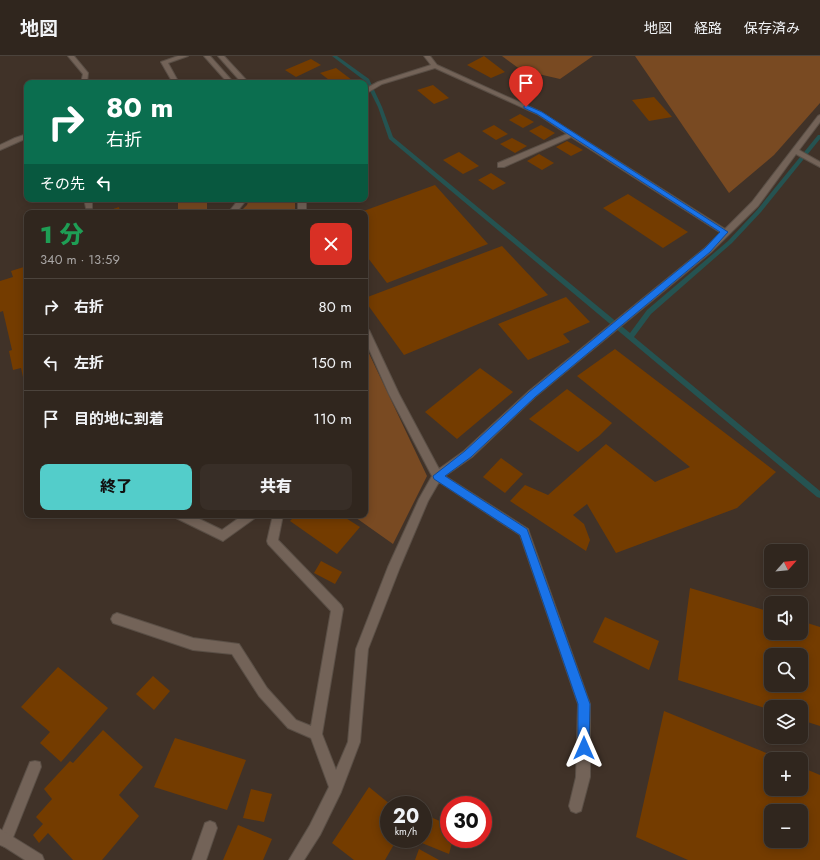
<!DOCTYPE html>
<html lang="ja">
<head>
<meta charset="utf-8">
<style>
  :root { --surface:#30261e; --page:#382e27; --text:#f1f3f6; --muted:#a8a5a4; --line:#4b433c; --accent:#53cdca }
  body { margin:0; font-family:Jost,"Noto Sans JP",sans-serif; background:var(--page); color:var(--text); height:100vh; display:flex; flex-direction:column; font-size:15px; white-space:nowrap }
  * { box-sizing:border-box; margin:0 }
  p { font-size:13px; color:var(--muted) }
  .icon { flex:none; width:22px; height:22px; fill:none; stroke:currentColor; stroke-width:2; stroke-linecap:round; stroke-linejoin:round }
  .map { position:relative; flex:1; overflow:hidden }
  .sheet { position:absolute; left:24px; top:154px; width:344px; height:308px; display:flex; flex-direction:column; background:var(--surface); border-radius:8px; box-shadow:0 2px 10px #0003,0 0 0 1px var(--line) }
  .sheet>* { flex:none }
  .top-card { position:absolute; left:24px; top:24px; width:344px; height:122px; border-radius:8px; box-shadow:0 2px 10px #0003,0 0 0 1px var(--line); background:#0b6e4f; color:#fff; overflow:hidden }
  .needle { width:26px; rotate:63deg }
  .controls { position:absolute; left:764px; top:488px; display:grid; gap:8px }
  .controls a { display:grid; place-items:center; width:44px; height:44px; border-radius:8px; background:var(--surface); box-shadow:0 2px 10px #0003,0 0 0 1px var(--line); font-size:20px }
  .speed { position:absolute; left:380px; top:740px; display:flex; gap:8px; font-size:20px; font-weight:700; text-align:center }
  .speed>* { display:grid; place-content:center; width:52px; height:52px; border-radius:50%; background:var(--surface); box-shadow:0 2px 10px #0003,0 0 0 1px var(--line); line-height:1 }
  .speed small { font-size:10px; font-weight:400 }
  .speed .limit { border:6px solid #d22; background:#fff; color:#111 }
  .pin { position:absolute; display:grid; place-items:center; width:34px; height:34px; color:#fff; margin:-41px -17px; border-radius:50% 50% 50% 0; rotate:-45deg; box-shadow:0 0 4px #0007 }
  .pin .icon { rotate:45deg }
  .me { position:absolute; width:44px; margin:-22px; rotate:0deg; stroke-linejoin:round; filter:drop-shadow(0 0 3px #0008) }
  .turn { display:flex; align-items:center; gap:14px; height:84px; padding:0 16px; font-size:18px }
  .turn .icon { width:52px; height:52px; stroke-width:2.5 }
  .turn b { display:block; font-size:28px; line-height:34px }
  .then { display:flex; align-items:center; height:38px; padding:0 16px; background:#0003; gap:8px; font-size:15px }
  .round { display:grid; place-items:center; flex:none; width:42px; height:42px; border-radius:8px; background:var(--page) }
  .overview { display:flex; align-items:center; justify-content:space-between; height:68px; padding:0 16px }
  h1 { font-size:24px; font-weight:800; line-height:30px; color:#1e9e55 }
  .cta { display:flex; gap:8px; margin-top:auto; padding:8px 16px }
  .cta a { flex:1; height:46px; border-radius:8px; background:var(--accent); color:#111; font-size:16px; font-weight:800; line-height:46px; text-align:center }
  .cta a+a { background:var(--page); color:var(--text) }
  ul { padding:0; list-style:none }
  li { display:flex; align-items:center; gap:12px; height:56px; padding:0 16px; border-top:1px solid var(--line) }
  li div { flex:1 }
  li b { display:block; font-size:15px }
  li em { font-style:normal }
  header { display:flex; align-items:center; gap:24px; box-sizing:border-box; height:56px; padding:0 20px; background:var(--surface); border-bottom:1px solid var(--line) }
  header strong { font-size:19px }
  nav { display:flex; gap:22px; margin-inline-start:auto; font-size:14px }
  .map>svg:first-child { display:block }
  .green { fill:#794a22 }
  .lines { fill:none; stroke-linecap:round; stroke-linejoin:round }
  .stream { fill:#255351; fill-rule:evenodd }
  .building { fill:#743c00; fill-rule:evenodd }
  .lane-casing { stroke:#5a4f46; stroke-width:2 }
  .street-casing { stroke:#5a4f46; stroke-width:2 }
  .lane { fill:#736358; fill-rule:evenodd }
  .street { fill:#736358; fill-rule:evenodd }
  .route { fill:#1a73e8; stroke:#114b97 }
</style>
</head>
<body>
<header>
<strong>地図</strong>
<nav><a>地図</a><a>経路</a><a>保存済み</a></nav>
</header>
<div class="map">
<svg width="820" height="804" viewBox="0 0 820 804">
  <rect width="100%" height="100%" fill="#403228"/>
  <g class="green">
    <path d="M502,0H593L560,23L521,14Z"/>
    <path d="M635,0H820V47L774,99L729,137Z"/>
    <rect x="178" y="143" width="29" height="14"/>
    <path d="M249,143H295V157H239L247,149Z"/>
    <path d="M365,289L427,420L393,488L352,459H365Z"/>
  </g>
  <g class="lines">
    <path class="stream" d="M332,0H337L369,23L382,51L393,81L630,277L647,254L728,185L757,154L818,79H820V83L761,156L732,187L651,258L634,281L820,435V442L817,441L389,83L378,51L365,25Z"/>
  </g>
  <g class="building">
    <path d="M484,0L505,16L491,22L467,9Z"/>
    <path d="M311,3L321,9L296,21L285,14Z"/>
    <path d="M336,12L352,24L344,27H333L320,17Z"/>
    <path d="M433,29L449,42L434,48L417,34Z"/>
    <path d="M654,41L672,61L649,65L632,44Z"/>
    <path d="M520,58L534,66L523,72L509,64Z"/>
    <path d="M494,69L508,78L496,84L482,75Z"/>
    <path d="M541,69L555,77L544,84L529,75Z"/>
    <path d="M512,82L527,90L515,97L500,88Z"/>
    <path d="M567,85L583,94L571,100L556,91Z"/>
    <path d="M459,96L479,110L463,118L443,104Z"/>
    <path d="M539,98L554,107L542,114L527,105Z"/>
    <path d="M491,117L506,127L493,134L478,124Z"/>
    <path d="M435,129L488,188L387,227L365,198V157H358Z"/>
    <path d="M628,138L688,176L663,192L603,152Z"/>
    <path d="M119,151L120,155L125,154L126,157H101Z"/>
    <path d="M502,190L548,239L404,299L365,245V242Z"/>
    <path d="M27,210V325L24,326L21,312L13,314L9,295L12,294L3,255L0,256V225L13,221L11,215Z"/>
    <path d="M566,241L590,266L563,278L570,286L528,304L498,268Z"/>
    <path d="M615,293L776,416L737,452L616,497L587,448L573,459L584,468L590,484L586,495L510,445L525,429L548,439L606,388L655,426L690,411L577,320Z"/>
    <path d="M480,312L513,336L457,383L425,356Z"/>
    <path d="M567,333L612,367L599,380L578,396L529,363Z"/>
    <path d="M501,402L523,418L505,437L483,421Z"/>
    <path d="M296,459H341L360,471L337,498L290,465Z"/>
    <path d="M321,505L342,516L335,528L314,517Z"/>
    <path d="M690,532L771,556V577H801V565L820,571V670L801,664V651H771V654L678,624ZM771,599H801V629H771Z"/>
    <path d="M605,561L659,585L649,614L593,586Z"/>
    <path d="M58,611L108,652L61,706L40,687L50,676L21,651Z"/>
    <path d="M153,620L170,635L154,654L136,638Z"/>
    <path d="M664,655L781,703H771V733H801V711L820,719V804H688L636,781ZM771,755H801V785H771Z"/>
    <path d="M103,674L143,711L119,739L139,760L102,804H73L48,777L39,787L33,779L43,768L36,761L52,743L44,733L70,705L73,707Z"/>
    <path d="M175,682L246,704L227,754L154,731Z"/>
    <path d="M369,731L391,749H389V783H397L385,804H354L332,787Z"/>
    <path d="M251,733L272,738L264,766L243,762Z"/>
    <path d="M426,759L449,769V783H453L449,798L417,785L418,783H423V768Z"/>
    <path d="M238,769L272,783L263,804H223Z"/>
    <path d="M419,793L439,804H415Z"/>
  </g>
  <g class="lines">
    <g class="lane-casing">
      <g id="lane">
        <path d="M35,705L40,706L41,711L10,789L5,791L0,789V780L30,706Z"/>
        <path d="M210,765L215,767L217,772L206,804H192L205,767Z"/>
      </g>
    </g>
    <g class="street-casing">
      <g id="street">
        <path d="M68,0H74L88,17L87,27H81L83,18Z"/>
        <path d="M178,0H188L168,7L179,27H173L161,6Z"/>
        <path d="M204,0H210L234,27H228Z"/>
        <path d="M218,0H224L249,27H242Z"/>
        <path d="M424,0H430L437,9L541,56L725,173L752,146L818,60L820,59V66L799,94L820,106V111L796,98L758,150L711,196L535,341L472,401L445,420L528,473L529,476L590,648V721L581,755L576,757L571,755L569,750L576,721L578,648L520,479L439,426L428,445L400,511L368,593L360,686L341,736L320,779L304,804H289L310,769L329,731L311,682L288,672L259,640L232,598L193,594L113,567L111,563L113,559L117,557L193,582L239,588L267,632L296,664L311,670L331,555L268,488L267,485L273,459H283L278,484L341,549L343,553L322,678L336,714L348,686L356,593L388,511L419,443L432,420L389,338L365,284V271L369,274L399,338L439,413L464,395L529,335L705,192L721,177L571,81L504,111H498V107L567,78L537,58L435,12L382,28L365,38V33L378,26L431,9Z"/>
        <path d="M27,78V82L0,94V89L15,82Z"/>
        <path d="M84,143H92V152H86Z"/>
        <path d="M239,143H247L236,157H228Z"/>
        <rect x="298" y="143" width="8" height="14"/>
        <path d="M175,459H191L222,474L243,459H256L255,462L223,485L176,462Z"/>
        <path d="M0,773L42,799L44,804H25L0,788Z"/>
      </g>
    </g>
    <use href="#lane" class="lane"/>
    <use href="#street" class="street"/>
  </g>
  <path class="route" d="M526,49L542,56L728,176L710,196L535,341L471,401L445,420L527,473L590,648L589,692L588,696L584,698L579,696L578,692V648L520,479L434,423L433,420L465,395L529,336L705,192L720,176L537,58L524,52V50Z"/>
</svg>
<div class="controls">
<a><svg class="needle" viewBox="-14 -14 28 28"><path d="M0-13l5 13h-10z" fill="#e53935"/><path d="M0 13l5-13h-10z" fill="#a8a5a4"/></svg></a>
<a><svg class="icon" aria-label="sound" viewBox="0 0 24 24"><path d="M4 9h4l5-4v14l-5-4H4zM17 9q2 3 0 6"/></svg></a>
<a><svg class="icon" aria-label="search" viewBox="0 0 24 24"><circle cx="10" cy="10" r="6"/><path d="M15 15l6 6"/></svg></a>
<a><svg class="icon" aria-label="layers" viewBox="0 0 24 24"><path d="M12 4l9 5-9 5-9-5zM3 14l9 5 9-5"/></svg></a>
<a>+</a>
<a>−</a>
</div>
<div class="speed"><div>20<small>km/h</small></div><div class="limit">30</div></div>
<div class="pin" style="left:526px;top:51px;background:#d93025"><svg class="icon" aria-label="arrive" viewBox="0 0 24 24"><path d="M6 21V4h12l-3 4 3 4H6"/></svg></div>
<svg class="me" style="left:584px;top:692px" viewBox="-20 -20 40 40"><path d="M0-17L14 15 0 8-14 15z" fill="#1a73e8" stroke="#fff" stroke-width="4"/></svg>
<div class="top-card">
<div class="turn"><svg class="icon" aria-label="right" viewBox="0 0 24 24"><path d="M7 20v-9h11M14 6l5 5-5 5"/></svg><div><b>80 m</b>右折</div></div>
<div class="then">その先<svg class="icon" aria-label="left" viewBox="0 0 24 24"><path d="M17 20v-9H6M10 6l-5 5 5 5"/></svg></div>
</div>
<section class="sheet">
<div class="overview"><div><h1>1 分</h1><p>340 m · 13:59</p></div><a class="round" style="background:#d93025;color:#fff"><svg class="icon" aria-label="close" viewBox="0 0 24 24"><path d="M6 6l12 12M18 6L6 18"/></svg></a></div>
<ul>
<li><svg class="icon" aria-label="right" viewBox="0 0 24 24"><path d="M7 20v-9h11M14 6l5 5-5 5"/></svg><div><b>右折</b></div><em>80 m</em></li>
<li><svg class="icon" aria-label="left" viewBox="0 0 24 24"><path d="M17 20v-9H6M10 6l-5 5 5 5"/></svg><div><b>左折</b></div><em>150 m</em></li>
<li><svg class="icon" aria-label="arrive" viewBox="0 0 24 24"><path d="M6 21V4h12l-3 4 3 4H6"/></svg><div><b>目的地に到着</b></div><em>110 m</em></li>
</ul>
<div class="cta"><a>終了</a><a>共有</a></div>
</section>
</div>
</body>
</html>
